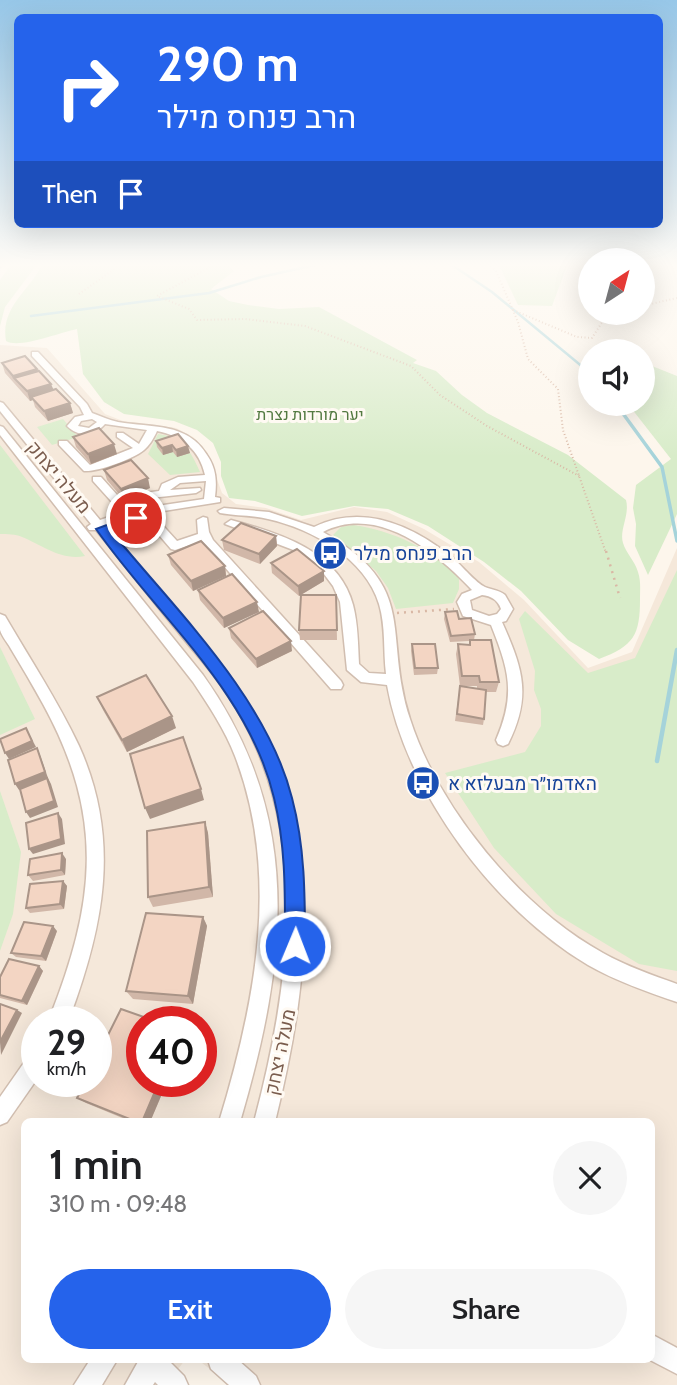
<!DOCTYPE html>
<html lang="en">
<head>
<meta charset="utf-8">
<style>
  :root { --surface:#fff; --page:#f6f6f6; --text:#202124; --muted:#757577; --accent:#2563eb }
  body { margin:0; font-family:Cabin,Heebo,sans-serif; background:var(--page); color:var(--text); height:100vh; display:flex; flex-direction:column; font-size:26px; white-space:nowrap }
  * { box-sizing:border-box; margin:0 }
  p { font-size:23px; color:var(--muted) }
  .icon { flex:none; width:38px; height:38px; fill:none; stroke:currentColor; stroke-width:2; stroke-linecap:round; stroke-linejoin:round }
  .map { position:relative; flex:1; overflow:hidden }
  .side { position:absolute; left:21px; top:1118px; width:634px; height:245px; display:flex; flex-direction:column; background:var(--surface); border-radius:10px; box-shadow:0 7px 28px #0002 }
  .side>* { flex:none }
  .guide { position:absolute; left:14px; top:14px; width:649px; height:214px; border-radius:10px; box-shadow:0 7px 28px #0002; background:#2563eb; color:#fff; overflow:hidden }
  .needle { width:46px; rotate:36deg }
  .controls { position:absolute; left:578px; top:248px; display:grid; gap:14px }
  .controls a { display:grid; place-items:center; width:77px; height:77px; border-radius:50%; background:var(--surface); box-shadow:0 7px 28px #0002; font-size:35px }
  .speed { position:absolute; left:21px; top:1006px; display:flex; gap:14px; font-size:35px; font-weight:700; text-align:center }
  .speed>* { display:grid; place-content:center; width:91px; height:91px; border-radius:50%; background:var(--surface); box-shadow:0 7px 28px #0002; line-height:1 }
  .speed small { font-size:18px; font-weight:400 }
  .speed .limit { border:10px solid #d22; background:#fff; color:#111 }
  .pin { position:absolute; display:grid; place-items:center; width:60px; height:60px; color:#fff; margin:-30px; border:4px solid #fff; border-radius:50%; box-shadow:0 2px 7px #0007 }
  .me { position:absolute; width:77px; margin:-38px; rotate:1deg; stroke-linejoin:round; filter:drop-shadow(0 0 5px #0008) }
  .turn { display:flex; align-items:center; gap:24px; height:147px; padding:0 28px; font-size:32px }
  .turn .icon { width:91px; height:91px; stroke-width:2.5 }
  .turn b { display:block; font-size:49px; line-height:60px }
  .then { display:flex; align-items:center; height:66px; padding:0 28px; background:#0003; gap:14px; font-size:26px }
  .round { display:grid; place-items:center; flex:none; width:74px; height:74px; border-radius:37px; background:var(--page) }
  .head { display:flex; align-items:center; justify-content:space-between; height:119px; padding:0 28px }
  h1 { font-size:42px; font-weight:600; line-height:52px }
  .action { display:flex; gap:14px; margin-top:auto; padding:14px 28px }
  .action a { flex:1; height:80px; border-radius:42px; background:var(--accent); color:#fff; font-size:28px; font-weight:600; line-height:80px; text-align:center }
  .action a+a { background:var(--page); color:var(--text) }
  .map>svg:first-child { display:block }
  .residential { fill:#f5e8da; fill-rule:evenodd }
  .green { fill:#d8ecc9 }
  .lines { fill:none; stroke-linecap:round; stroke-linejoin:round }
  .stream-far2 { stroke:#a5d3da; stroke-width:2.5 }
  .stream-far1 { stroke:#a5d3da; stroke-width:3.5 }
  .stream { stroke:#a5d3da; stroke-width:4.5 }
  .minor-casing { stroke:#d1beb0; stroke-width:3 }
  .path-far1 { stroke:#d9b8a5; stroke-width:2; stroke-dasharray:1 2.5; stroke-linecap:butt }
  .path { stroke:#d9b8a5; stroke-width:2.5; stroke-dasharray:2 5; stroke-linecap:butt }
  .minor { fill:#fff; fill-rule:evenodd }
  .wall { fill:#d1b7a8 }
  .shaded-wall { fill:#aa9588 }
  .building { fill:#f3d5c3; stroke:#aa9588; stroke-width:2 }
  .route { fill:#2563eb; stroke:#184099; stroke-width:2 }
  .labels { text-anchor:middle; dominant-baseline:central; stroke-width:6; stroke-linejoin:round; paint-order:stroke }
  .far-park-label { font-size:16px; fill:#537a41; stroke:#fffaf3 }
  .street-label { font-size:19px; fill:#7a5c4d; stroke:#fffaf3 }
  .transit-label { font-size:19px; fill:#164399; stroke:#fffaf3; text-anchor:start }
</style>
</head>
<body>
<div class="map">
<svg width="677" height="1385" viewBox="0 0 677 1385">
  <rect width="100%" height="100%" fill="#fdf6ec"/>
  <path class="residential" d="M0,345L47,348L105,414L123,421L176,428L193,437L207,452L222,493L236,504L266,508L301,520L354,507L387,512L424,529L479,562L524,600L588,668L632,652L677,548V1385H231L198,1360H651V1122H24V1360H185L166,1385H0ZM37,1022H96V1082H37ZM142,1022H201V1082H142Z"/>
  <g class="green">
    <path d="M12,263H38L5,307L0,326V280Z"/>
    <path d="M43,263H224L234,271L211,289L229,301L248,305L279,309L319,307L417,360L413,363L436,371L462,395L487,413L568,455L626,500C630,515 619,530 623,543C626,553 635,561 638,572C641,581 640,589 640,599C640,635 634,646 599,659L568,640L521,591L484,562L428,526L388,509L354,506L302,516L255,501L229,498L221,476V462L213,443L197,430L174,421L124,414L104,402L83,374L77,329C58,333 19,349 6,341C0,306 31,290 43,263Z"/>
    <path d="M498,263H568L552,306L518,305Z"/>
    <path d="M642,362L677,376V514L648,575L635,546L636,524L633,508L636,485L671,459L628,404H642Z"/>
    <path d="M63,419L78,437L52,445L37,427Z"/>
    <path d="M158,434C183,437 190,450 200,472L170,475L148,454Z"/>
    <path d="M0,445L85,556C61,561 42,545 22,537C16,534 7,534 0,534Z"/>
    <path d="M353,525C390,530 435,549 459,579V589L453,603L396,609L388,588L376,571L333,535L341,527Z"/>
    <path d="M677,570V971L639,964L556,914L494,848L445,773L525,752L541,726V709L534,690L535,671L519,619L525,611L588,673L635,658Z"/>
    <path d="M0,647L35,719L0,735Z"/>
    <path d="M0,791L21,852L13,914L0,951Z"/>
  </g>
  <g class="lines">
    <g class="stream-far2">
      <path d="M449,263L492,292L590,373"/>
      <path d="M31,316L209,293L261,277L324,263"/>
    </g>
    <path class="stream-far1" d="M616,404L662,467L677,541"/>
    <path class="stream" d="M657,761L677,650"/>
    <g class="minor-casing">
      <g id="minor">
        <path d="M0,263H4L0,267Z"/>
        <path d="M32,352H38L87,404L92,413C101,416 109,420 118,422C152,428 187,422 207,455C216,468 217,481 215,497L220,498V502L145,514V518L133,529L125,550C149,579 172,607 196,636C209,651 223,665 233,681C327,819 313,968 275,1122H254C292,979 314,816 222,687C209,668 193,651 179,633C151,599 124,564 96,530H89L87,527L91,524L0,411V402L3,403L100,520L130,510L204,499L206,481L180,483L170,490L200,488L201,490L196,493L115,502L111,501L93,481V477H101L118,496H122L159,491L162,484L178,477L205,475C199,449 182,436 157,431C154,438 149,446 144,450C133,459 98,472 84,471L59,445V441H67L90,465L133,448L117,437V433H123L139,444L147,430L105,424C95,436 79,438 67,426L75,417L84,415L80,407L32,356ZM92,419L97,422L89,428L78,426L81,421ZM132,516H134L124,524L117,540L105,526Z"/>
        <path d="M0,426L3,427L203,675C305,818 287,962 240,1122H219C255,1004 281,876 235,756C225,730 209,706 193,682L0,435Z"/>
        <path d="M224,508L269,512L314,527C364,503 413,526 453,558C462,566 476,583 485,587C492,590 499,590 505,595L513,609L506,621L502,622C523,669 532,696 508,744L503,746L498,744L496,740C516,694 509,670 491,625L463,616L457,602L462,594L472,590C436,552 378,504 323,532C421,588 382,632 410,719C439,809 520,907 603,953C626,966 652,975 677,984V1002C647,992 616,981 588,965C495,910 406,792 387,685L361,682L347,670L340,602L333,586L324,574L296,551L225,524L231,520C279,533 339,551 353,605C358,624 358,644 359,664L369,673L386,674C383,651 386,627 379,604C365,558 312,529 268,519C252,515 236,516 220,513L218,511ZM482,595C491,596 498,600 501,609L497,614L489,616L472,610L470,600Z"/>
        <path d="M152,517L156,518L177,541L198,534L197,520L203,517L207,518L209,532L213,540L341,681L343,685L341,689H331L202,541L175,550L171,549L146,520Z"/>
        <path d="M0,614L5,616C30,659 58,701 79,746C122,841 103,929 68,1022H48C95,904 106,819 43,704C33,686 22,667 11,649C8,643 2,637 0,630C0,626 0,619 0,614Z"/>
        <path d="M37,1051V1079L7,1122L0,1125V1097L30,1054Z"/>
        <path d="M651,1334L677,1348V1374L650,1360Z"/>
        <path d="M90,1360H117L102,1385H74Z"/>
        <path d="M139,1360H168L184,1376L188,1385H158L155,1382L153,1385H125Z"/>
        <path d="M208,1360H238L256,1376L260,1385H229L211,1369Z"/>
      </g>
    </g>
    <g class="path-far1">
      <path d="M212,263L214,265L157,296L189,309L197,320L245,319L305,326L411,366L440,395L487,426L581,477"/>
      <path d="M489,263L496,271L518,322L528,359L558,389L563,430L606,553"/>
      <path d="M79,294L113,270L118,263"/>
      <path d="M642,306L677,298"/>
      <path d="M513,310L577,337L592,338L606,316L615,313"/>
    </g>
    <g class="path">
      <path d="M606,551L620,598"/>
      <path d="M397,613L454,609"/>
    </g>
    <use href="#minor" class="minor"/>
  </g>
  <g class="wall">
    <path d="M2,363L37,369L53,390L70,403L73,413L48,421L35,407L33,400L30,401L5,373Z"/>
    <path d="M178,434L190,453L177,457L173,452L163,455L157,447L156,441Z"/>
    <path d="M73,437L117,454L91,464L76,447Z"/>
    <path d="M104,470L150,488L123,499L107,480Z"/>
    <path d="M276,536L277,546L260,564L224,550L222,540Z"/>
    <path d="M168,555L225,566L226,576L193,591L171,565Z"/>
    <path d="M271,563L324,581L299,596L272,573Z"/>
    <path d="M198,590L259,612L224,628L200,600Z"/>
    <path d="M336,595L337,640H300L299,630Z"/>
    <path d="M445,612L459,619L475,634L474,640L499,682L496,692H486L484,719L483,725L455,721L460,686L477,689V686H460L456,654L458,644L469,645V641L450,642L444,619Z"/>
    <path d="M229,628L292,651L257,668L231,638Z"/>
    <path d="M412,644L438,668L437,674L414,675L411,651Z"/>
    <path d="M97,697L176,728L127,752L103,710Z"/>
    <path d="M205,822L208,833L213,897L153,907L148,897Z"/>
    <path d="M66,859L65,875L33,881L28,875Z"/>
    <path d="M63,881L67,886L64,909L30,913L26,908Z"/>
    <path d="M203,917L207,926L193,1004L133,999L126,991Z"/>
    <path d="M57,931L46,961L16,957L11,953Z"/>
    <path d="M39,966L43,971L27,1005L0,998V977Z"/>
    <path d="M167,1082L150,1122H132L86,1103L77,1098Z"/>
  </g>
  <g class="shaded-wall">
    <path d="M37,369L41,378H14L17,385L13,376Z"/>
    <path d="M51,384L55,393L31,397L33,400L30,401L27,391Z"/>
    <path d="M70,403L73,413L48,421L44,411Z"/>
    <path d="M114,444L117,454L91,464L88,454Z"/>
    <path d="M172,445L173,452L163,455L162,448Z"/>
    <path d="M188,446L190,453L177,457L176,450Z"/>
    <path d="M148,478L150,488L123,499L121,489Z"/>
    <path d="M276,536L277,546L260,564L259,554Z"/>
    <path d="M225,566L226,576L193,591L191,581Z"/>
    <path d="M324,571V581L299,596L298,586Z"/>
    <path d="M257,602L259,612L224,628L223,618Z"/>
    <path d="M291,641L292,651L257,668L256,659Z"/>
    <path d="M172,716L176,728L127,752L122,740Z"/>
    <path d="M26,728L36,747L9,759L5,753Z"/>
    <path d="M37,748L40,755L48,778L51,784L58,807L30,818L26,812L47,778L19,790L15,784Z"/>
    <path d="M201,789L204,800L150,819L145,808Z"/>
    <path d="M58,813L62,819L65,844L33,854L29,849Z"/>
    <path d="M205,822L208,833L213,897L209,887Z"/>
    <path d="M62,853L66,859L65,875L61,870Z"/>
    <path d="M63,881L67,886L64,909L60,904Z"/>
    <path d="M203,917L207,926L193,1004L188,996Z"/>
    <path d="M53,926L57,931L46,961L41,956Z"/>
    <path d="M39,966L43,971L27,1005L22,1001Z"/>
    <path d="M17,1010L22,1013L1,1055L0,1042Z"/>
    <path d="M159,1082H167L150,1122H142Z"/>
  </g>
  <g class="building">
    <path d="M25,356L37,369L13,376L2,363Z"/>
    <path d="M39,371L51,384L27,391L14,378Z"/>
    <path d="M56,389L70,403L44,411L31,397Z"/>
    <path d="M99,428L114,444L88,454L73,437Z"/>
    <path d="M178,434L188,446L176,450L172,445L162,448L156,441Z"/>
    <path d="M131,460L148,478L121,489L104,470Z"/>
    <path d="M241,523L276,536L259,554L222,540Z"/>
    <path d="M201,541L225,566L191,581L168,555Z"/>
    <path d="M297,549L324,571L298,586L271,563Z"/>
    <path d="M232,574L257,602L223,618L198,590Z"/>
    <path d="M301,595H336L337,630H299Z"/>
    <path d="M263,611L291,641L256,659L229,628Z"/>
    <path d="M457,611L459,619L471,618L475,634L451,636L445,612Z"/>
    <path d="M470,640H491L499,682H480L479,676H462L458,644L470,645Z"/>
    <path d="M412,644H435L438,668H415Z"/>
    <path d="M146,675L172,716L122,740L97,697Z"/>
    <path d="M460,686L486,690L484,719L457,714Z"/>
    <path d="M26,728L32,741L5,753L0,739Z"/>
    <path d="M183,737L201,789L145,808L130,754Z"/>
    <path d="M37,748L45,772L15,784L8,760Z"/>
    <path d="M47,778L54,801L26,812L20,789Z"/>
    <path d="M58,813L61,839L29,849L26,823Z"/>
    <path d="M205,822L209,887L148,897L147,831Z"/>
    <path d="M62,853L61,870L28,875L30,859Z"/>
    <path d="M63,881L60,904L26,908L30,884Z"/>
    <path d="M146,913L203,917L188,996L126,991Z"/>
    <path d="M24,922L53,926L41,956L11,953Z"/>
    <path d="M9,959L39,966L22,1001L0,995V977Z"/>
    <path d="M0,1004L17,1010L0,1042Z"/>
    <path d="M121,1009L158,1022H142V1082H159L142,1122H137L77,1098L85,1082H96V1059Z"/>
  </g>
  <linearGradient id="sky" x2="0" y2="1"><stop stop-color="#97c7e8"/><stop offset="0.58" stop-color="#fefbf6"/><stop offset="1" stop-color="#fefbf6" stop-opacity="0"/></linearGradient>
  <rect width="677" height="457" fill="url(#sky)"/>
  <path class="route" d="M136,514L143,518L141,521L111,531C175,609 267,698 292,798C305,847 305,895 305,946L302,953L295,956L288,953L285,946C285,895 286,847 274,798C249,691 157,616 96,529Z"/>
  <defs>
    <g id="bus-disc" transform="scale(1.75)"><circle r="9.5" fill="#1a4fb4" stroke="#fffaf3"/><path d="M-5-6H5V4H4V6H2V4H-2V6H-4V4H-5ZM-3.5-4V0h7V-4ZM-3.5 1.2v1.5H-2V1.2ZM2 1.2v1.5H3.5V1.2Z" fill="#fff"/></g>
  </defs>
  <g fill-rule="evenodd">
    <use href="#bus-disc" x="330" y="553"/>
    <use href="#bus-disc" x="423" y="783"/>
  </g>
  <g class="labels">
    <g class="far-park-label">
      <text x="310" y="414">יער מורדות נצרת</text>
    </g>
    <g class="street-label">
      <text transform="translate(59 477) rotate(50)">מעלה יצחק</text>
      <text transform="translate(280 1052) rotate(-78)">מעלה יצחק</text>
    </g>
    <g class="transit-label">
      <text x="354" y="553">הרב פנחס מילר</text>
      <text x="448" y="783">האדמו״ר מבעלזא א</text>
    </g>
  </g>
</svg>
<div class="controls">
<a><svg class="needle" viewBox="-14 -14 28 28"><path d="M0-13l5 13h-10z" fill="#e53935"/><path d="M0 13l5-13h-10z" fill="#757577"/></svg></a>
<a><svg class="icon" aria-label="sound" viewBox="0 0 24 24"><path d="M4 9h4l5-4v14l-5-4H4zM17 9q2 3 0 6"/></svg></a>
</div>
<div class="speed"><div>29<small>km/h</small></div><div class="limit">40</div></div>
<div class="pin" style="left:136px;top:518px;background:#d93025"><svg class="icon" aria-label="arrive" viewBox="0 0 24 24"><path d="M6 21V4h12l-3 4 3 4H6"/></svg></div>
<svg class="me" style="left:295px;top:946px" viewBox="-20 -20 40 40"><circle r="17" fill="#2563eb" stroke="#fff" stroke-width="3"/><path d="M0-11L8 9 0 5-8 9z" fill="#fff"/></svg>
<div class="guide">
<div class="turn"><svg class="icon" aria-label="right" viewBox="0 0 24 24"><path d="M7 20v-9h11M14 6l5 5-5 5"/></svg><div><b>290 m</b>הרב פנחס מילר</div></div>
<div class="then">Then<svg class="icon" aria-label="arrive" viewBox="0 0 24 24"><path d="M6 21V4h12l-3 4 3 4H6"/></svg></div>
</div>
<section class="side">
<div class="head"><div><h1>1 min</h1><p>310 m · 09:48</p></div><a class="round"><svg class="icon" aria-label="close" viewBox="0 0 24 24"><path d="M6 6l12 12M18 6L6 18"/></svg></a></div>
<div class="action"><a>Exit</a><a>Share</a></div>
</section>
</div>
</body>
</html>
